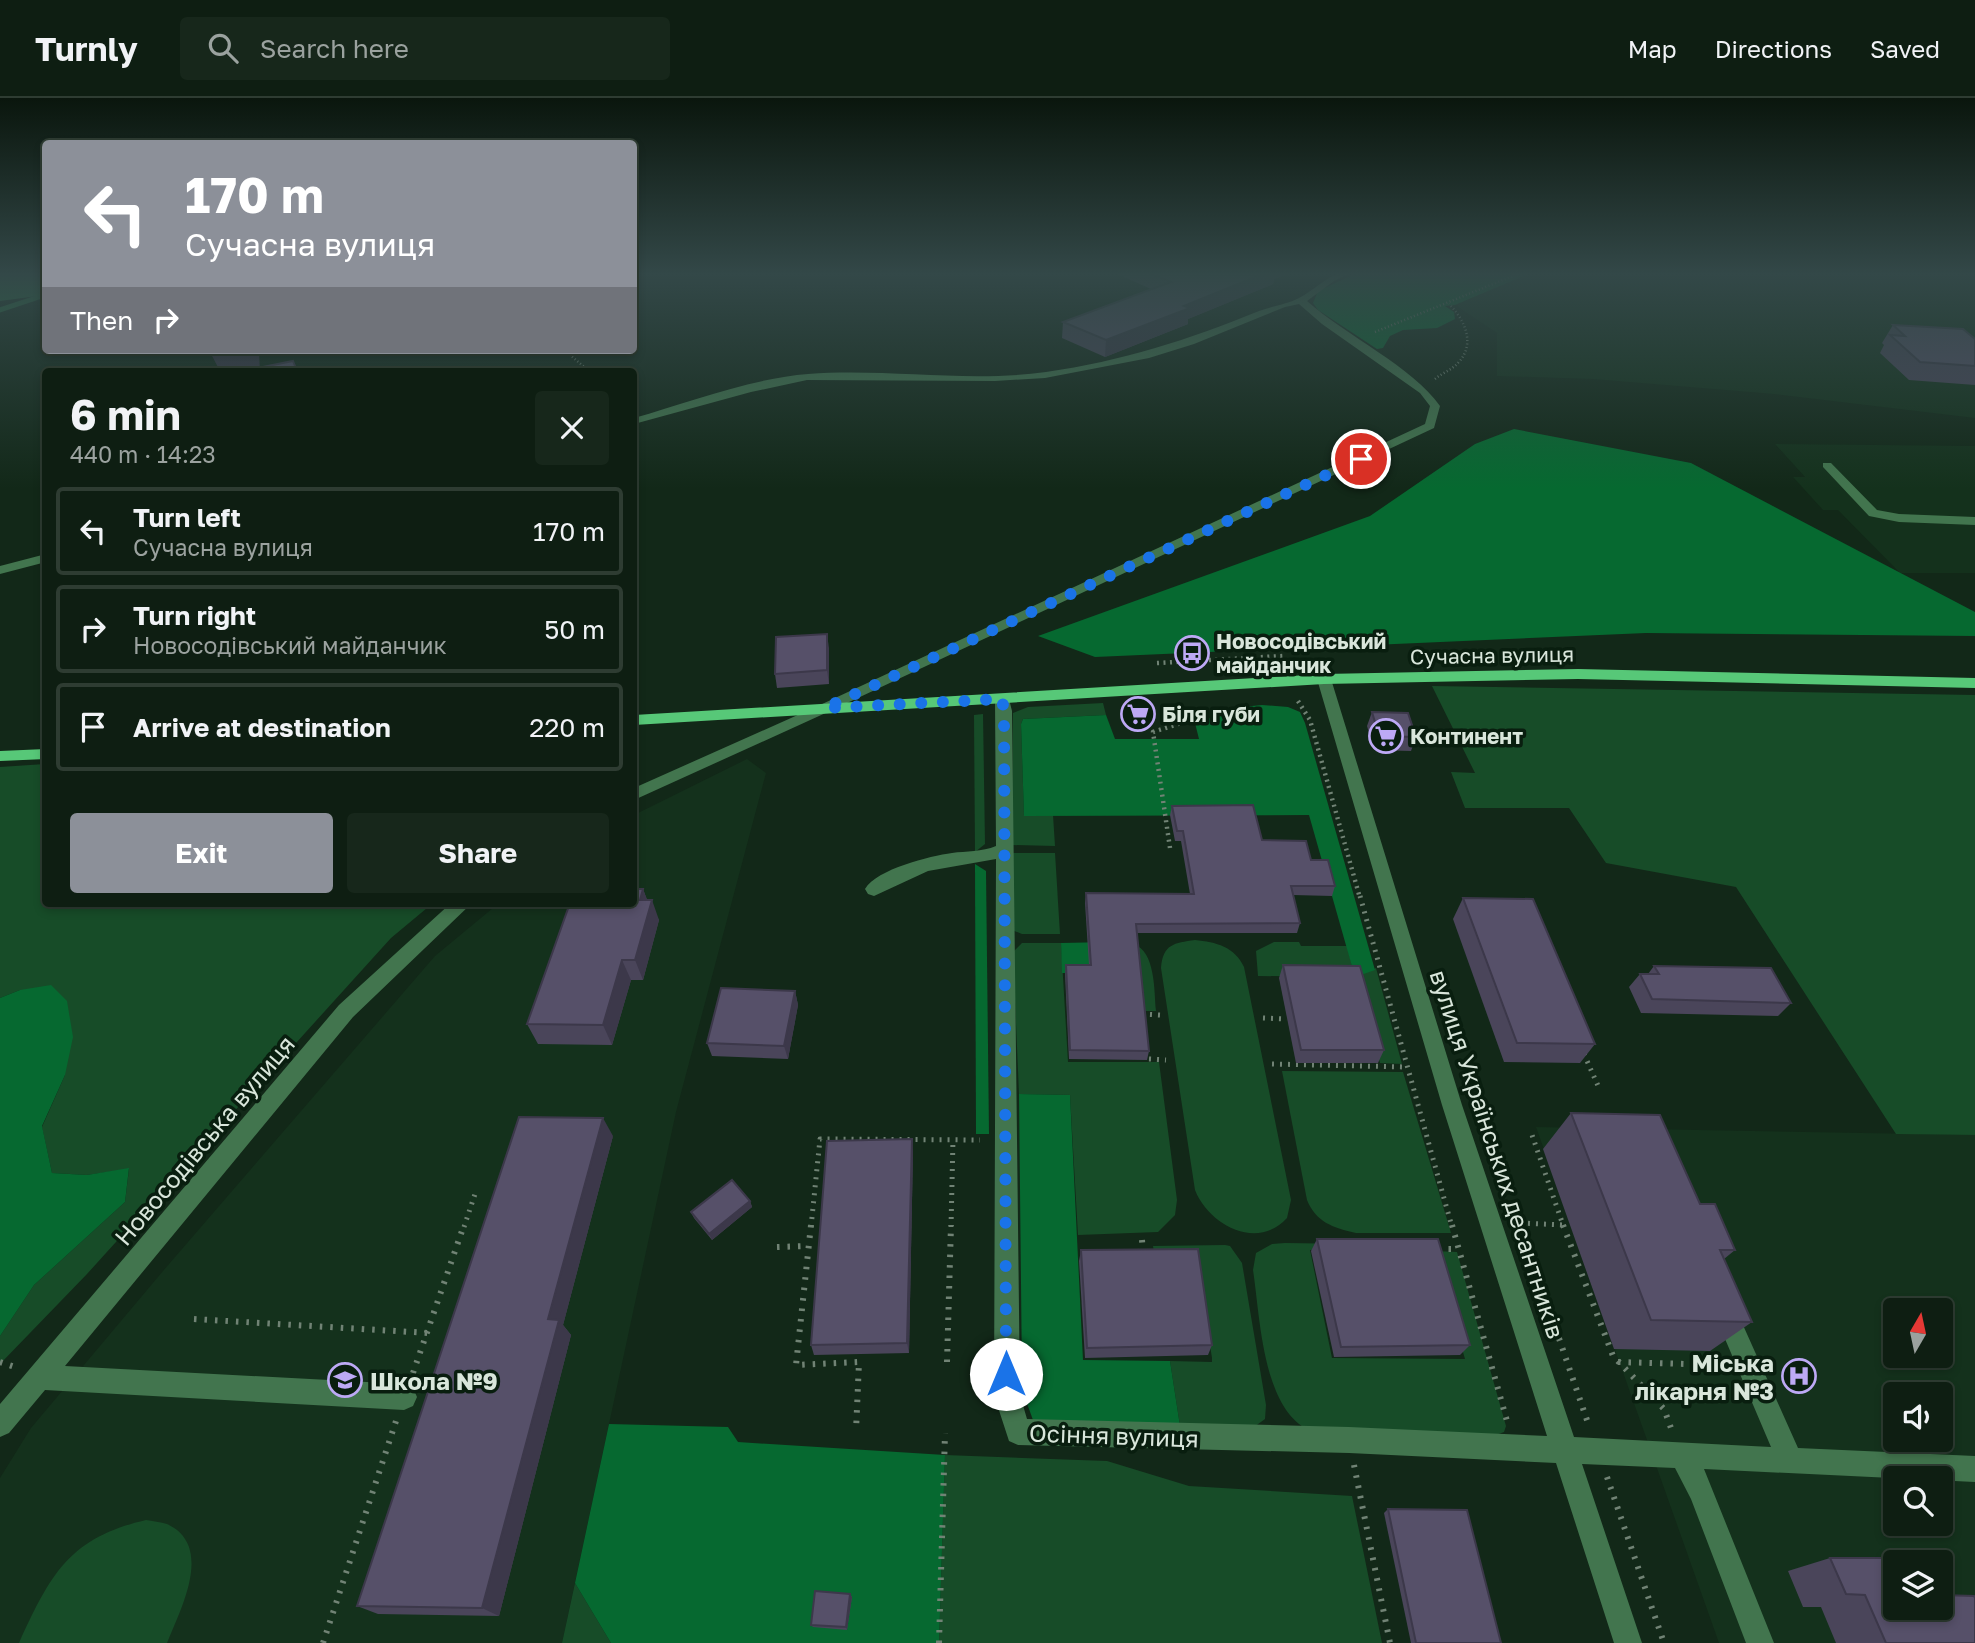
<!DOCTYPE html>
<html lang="en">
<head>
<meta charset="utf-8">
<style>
  :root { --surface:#0e1e12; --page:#17271b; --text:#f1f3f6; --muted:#9ba29f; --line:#2e3c32; --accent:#8c9099 }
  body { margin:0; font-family:"Golos Text",sans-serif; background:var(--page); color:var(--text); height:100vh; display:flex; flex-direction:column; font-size:26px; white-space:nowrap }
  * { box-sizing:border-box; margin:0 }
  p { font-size:23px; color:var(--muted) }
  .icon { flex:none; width:38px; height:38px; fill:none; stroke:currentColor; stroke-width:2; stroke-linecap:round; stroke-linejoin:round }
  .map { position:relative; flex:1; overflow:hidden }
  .side { position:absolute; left:42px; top:270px; width:595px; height:539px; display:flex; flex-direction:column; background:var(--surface); border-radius:7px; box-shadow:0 4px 10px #0003,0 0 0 2px var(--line) }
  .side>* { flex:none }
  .banner { position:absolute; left:42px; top:42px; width:595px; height:214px; border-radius:7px; box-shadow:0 4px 10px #0003,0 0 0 2px var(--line); background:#8c9099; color:#fff; overflow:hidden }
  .needle { width:46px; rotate:9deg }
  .controls { position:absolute; left:1883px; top:1200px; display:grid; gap:14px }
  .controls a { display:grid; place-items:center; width:70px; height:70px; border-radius:7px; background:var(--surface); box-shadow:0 4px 10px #0003,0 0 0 2px var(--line); font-size:35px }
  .pin { position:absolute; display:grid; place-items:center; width:60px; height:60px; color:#fff; margin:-30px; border:4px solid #fff; border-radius:50%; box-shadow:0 2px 7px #0007 }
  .me { position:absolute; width:77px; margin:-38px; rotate:0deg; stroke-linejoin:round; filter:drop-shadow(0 0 5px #0008) }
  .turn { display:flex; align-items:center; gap:24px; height:147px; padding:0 28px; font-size:32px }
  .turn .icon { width:91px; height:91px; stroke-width:2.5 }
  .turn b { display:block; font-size:49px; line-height:60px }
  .then { display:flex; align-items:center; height:66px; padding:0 28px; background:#0003; gap:14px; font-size:26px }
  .round { display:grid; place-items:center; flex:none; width:74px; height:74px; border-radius:7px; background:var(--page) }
  .overview { display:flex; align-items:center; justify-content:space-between; height:119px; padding:0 28px }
  h1 { font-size:42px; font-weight:700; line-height:52px }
  .action { display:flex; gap:14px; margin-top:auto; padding:14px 28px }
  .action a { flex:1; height:80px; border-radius:7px; background:var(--accent); color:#fff; font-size:28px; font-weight:700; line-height:80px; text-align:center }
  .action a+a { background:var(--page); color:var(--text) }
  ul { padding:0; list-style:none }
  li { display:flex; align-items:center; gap:21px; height:88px; margin:0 14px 10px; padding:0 14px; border:4px solid var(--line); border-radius:7px }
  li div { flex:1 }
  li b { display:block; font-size:26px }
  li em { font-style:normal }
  header { display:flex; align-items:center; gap:42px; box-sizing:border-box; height:98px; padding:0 35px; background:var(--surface); border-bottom:2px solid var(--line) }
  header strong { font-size:33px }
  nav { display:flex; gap:38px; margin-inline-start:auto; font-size:24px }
  .search { width:490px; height:63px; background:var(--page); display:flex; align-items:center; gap:18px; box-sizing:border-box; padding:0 24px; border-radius:7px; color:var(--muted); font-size:26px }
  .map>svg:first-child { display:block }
  .built { fill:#14311c; fill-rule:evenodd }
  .green { fill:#174c28 }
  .forest { fill:#066930 }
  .water { fill:#2a8046 }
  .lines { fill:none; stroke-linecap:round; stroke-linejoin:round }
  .stream { stroke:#2a8046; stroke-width:5 }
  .path-far3 { stroke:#718375; stroke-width:2.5; stroke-dasharray:1 2.5; stroke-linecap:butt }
  .path-far2 { stroke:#718375; stroke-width:4.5; stroke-dasharray:2 4.5; stroke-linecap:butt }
  .path-far1 { stroke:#718375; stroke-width:5; stroke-dasharray:2 6; stroke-linecap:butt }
  .path { stroke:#718375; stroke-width:6; stroke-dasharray:2.5 8; stroke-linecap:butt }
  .minor { fill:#42754e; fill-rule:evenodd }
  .major { fill:#57c878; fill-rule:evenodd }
  .wall { fill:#4a455a }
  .shaded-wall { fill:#3c384a }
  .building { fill:#565069; stroke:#3c384a; stroke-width:2 }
  .route { stroke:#1a73e8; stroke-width:12; stroke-dasharray:0 21.6 }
  .labels { text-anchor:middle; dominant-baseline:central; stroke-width:7; stroke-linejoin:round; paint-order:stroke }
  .poi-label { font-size:21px; font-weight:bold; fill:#d9e6db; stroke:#091e0f; text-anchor:start }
  .street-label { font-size:21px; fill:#d9e6db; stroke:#091e0f }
  .near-street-label { font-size:24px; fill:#d9e6db; stroke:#091e0f }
  .near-poi-label { font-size:24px; font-weight:bold; fill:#d9e6db; stroke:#091e0f; text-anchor:end }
</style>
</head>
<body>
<header>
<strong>Turnly</strong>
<div class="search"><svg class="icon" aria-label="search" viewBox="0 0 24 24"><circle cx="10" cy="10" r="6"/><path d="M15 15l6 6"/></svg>Search here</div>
<nav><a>Map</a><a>Directions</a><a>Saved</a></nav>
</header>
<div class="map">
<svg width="1975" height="1545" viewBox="0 0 1975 1545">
  <rect width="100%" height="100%" fill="#122818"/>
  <g class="built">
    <path d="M1531,175H1975V320L1774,296L1593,281L1497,278V235L1455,207Z"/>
    <path d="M1775,346L1975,348V475H1900L1838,412H1823L1793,379H1805Z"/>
    <path d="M747,661L766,675L676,1014L562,1545H0V1380L31,1330L163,1173L435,858L499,805H634V717Z"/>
    <path d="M1536,1029L1975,1037V1545H1719ZM1895,1213H1941V1258H1895ZM1895,1297H1941V1342H1895ZM1895,1381H1941V1426H1895ZM1895,1465H1941V1510H1895Z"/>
  </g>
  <g class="green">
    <path d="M1432,588L1975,597V1037L1896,1036L1736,789L1606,765L1569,710H1465L1451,674L1475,675Z"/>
    <path d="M1103,605L1106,617L1023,621L1021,626L1024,717H1053L1055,748L1012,747L1013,615L1028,609Z"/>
    <path d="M983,616L985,746L975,754L974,617Z"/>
    <path d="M45,666L46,805H433L391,840L87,1176L0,1266V1238L34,1187L125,1104L129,1071L87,1077L52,1075L42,1029L65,977L20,892L0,900V669Z"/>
    <path d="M1013,755H1055L1060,836H1022L1012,832Z"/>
    <path d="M1195,842C1216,844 1235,849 1244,869L1291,1102L1287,1120C1257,1153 1209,1127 1195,1092L1161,870C1163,846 1174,845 1195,842Z"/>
    <path d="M1274,844H1299L1301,848H1347L1355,879L1376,870L1402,966L1380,965L1355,879L1258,878L1256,853Z"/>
    <path d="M1022,845H1061L1068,964H1159L1177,1102L1175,1117L1158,1134L1078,1137L1070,997L1019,996L1013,854Z"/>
    <path d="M1133,846C1156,853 1154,893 1156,913H1144Z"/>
    <path d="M1282,973L1403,974L1451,1135H1356C1333,1130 1316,1124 1307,1102Z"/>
    <path d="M1285,1145L1353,1146L1354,1151L1310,1152L1332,1260L1465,1261L1434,1153L1457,1154L1506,1328L1504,1334L1496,1337L1305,1330C1262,1305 1260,1217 1253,1172L1256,1155L1272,1146Z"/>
    <path d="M1225,1147L1230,1148L1242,1165L1266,1307L1265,1321L1254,1329L1180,1328L1170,1263L1212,1264V1260L1196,1160H1155L1153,1148Z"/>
    <path d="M945,1357L1107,1363L1189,1388L1352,1398L1382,1545H939Z"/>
    <path d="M146,1422C152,1423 161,1424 167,1426C215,1448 180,1512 167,1545H19C50,1478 68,1440 146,1422Z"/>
    <path d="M575,1485L611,1545H562Z"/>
  </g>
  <g class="forest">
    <path d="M1357,175H1531L1455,207L1445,208L1454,214L1455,221L1437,230L1403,232L1390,238L1383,250L1377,251L1318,212L1313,205L1318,193Z"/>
    <path d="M1514,331L1691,365L1975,514V538L1646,535L1095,559L1038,538L1370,418L1475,346Z"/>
    <path d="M1262,607L1288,609L1300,614L1305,625L1375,872L1355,879L1309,717L1024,718L1021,626L1023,621L1106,617L1115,641H1199L1194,621L1213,620L1211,612Z"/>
    <path d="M975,766L986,773L989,1036H976Z"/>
    <path d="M1109,844L1112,875H1062L1061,845Z"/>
    <path d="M51,887L67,903L73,939L65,977L42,1028L52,1075L87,1077L129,1070L125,1104L34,1187L0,1238V900L20,892Z"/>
    <path d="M1019,996L1070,997L1083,1262L1170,1263L1180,1328L1033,1322L1025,1300L1022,1279Z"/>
    <path d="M609,1326L728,1329L738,1344L945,1357L939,1545H611L575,1485Z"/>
  </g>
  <path class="water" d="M0,175H45V197L0,203Z"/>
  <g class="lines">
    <path class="stream" d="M0,212L42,198"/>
    <g class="path-far3">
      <path d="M1375,234L1520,175"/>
      <path d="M564,252L589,273"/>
      <path d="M1435,281C1442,275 1452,272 1458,265C1476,246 1465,222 1449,206"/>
    </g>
    <g class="path-far2">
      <path d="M1157,565L1283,558"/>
      <path d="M1298,603L1310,622L1360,800"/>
      <path d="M1170,750L1153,634L1181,625L1177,609"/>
    </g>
    <g class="path-far1">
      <path d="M1360,798L1452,1129"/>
      <path d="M1142,916L1160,917"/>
      <path d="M1263,920L1287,921"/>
      <path d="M1584,956L1599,990"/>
      <path d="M1149,961L1166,962"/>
      <path d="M1272,966L1406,969"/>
      <path d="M1476,995L1483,1016"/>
      <path d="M1520,1125L1563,1127L1531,1034"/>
      <path d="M464,1129L476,1093"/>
      <path d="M811,1129L820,1041L980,1042"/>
      <path d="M951,1129L953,1041"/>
    </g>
    <g class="path">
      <path d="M811,1127L796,1267L859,1264L856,1333"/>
      <path d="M1452,1127L1507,1323"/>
      <path d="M1563,1127L1613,1258L1664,1311L1671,1330"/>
      <path d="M1525,1141L1589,1328"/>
      <path d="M1142,1142L1143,1155"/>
      <path d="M777,1149L808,1148"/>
      <path d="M1438,1151H1458"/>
      <path d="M194,1221L429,1235"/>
      <path d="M0,1264L15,1269"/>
      <path d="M947,1264L951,1127"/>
      <path d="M1618,1264L1721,1267"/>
      <path d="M413,1275L464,1127"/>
      <path d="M1354,1367L1390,1545"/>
      <path d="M1607,1379L1664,1545"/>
      <path d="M323,1545L396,1323"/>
      <path d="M939,1545L945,1335"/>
    </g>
    <g class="minor">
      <path d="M1339,175H1350L1334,183L1307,203C1345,237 1413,269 1440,308L1434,330L830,613L634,702V690L820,607L1425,326L1430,308L1420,295L1322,226L1299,206L1285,209L1194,246L1149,260L1045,280L995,283L807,282L751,294L634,326V320C687,305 753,280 808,276C887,270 967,285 1046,274C1122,263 1188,242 1259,213C1272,208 1288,206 1299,200C1314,192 1324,181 1339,175Z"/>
      <path d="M1823,365H1831L1877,412L1899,416L1975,419V427L1899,424L1869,418L1823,369Z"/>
      <path d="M46,456V464L0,476V468Z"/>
      <path d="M1324,576L1331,581L1462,1007L1574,1339L1771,1349L1714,1215L1718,1207L1726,1203L1734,1207L1798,1350L1975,1358V1384L1704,1371L1774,1545H1746L1691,1401L1675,1370L1582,1366L1642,1545H1614L1556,1365L1349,1355L1018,1347L1009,1343L994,1297L996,761L928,773L874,798L868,796L865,791C877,771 930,758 952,755C966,753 982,754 996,748L995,601L1002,596L1009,601L1012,613L1020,1297L1027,1321L1349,1329L1547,1338L1442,1007L1317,581Z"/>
      <path d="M451,805H472L353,919L65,1268L404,1286L413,1290L417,1299L413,1308L404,1312L45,1292L9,1335L0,1339V1306L339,907Z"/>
    </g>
    <g class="major">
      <path d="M1578,571L1975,580V590L1578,581L1324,586L634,627V617L1324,576Z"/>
      <path d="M46,651V661L0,663V653Z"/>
    </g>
  </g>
  <g class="wall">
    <path d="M1115,175H1292L1274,181L1273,186L1188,221V226L1105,259L1062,240L1063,224L1151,191Z"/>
    <path d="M1893,227L1975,241V287L1909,282L1880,255L1884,247L1882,245Z"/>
    <path d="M829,550V586L777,590L775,576Z"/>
    <path d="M1372,614L1416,639L1411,653L1374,652L1367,628Z"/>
    <path d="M1172,708L1311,762L1335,788L1332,798L1293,797L1300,825L1297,835H1137L1149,953L1147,962L1069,961L1065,876L1066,867H1089L1085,805L1086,795L1190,796L1181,743H1175L1170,717Z"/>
    <path d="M643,791L647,802L659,822L643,882H631L612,947L538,946L527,926Z"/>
    <path d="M1463,800L1595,946L1580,965L1504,964L1453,821Z"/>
    <path d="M1283,867L1384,952L1378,965H1296L1279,880Z"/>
    <path d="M1654,868L1791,905L1778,918L1641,915L1629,889L1640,876H1648Z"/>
    <path d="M795,893L798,907L788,961L712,958L707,945Z"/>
    <path d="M1571,1015L1700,1106L1735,1152L1724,1161L1752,1224L1710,1253L1614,1251L1543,1051Z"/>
    <path d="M613,1038L563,1227L571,1237L499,1518L378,1516L357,1508Z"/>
    <path d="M913,1053L909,1255L814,1257L811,1247Z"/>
    <path d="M750,1103L752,1109L712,1142L694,1120L691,1114Z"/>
    <path d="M1317,1141L1470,1247L1460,1257L1334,1259L1311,1153Z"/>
    <path d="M1081,1152L1212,1247L1208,1257L1085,1260L1079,1163Z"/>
    <path d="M1388,1411L1501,1545H1411L1384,1415Z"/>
    <path d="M1830,1460L1895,1510L1975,1545H1836L1821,1509H1803L1788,1473Z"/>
    <path d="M850,1496L852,1499L847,1532L813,1529L811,1527Z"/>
  </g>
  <g class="shaded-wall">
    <path d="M1265,175H1292L1274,181L1273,186L1188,221V226L1105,259L1106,242L1184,208Z"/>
    <path d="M224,252H257L259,256L260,273H220L210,254Z"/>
    <path d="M827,536L829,550V586L827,572Z"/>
    <path d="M643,791L650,809L652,802L659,822L643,882L635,862L640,802Z"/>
    <path d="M622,862L631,882L612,947L603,927Z"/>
    <path d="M795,893L798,907L788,961L784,948Z"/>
    <path d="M603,1020L613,1038L563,1227L571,1237L499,1518L482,1510L548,1221Z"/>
    <path d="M912,1041L913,1053L909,1255L907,1245Z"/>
    <path d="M750,1103L752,1109L712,1142L709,1136Z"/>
    <path d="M850,1496L852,1499L847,1532L846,1529Z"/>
  </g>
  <g class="building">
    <path d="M1149,175H1265L1184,208L1190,210L1106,242L1063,224L1171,184Z"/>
    <path d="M1893,227L1963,231L1975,241V268L1920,264L1890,237L1905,238Z"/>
    <path d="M210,252H224L210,254Z"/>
    <path d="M293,263L297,273H242Z"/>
    <path d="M827,536V572L775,576L776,539Z"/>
    <path d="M1372,614L1408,615L1416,639L1379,638Z"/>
    <path d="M1253,707L1262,742L1306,743L1311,762H1328L1335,788H1291L1300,825L1136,826L1149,953L1070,952L1066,867H1091L1086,795L1194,796L1183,733H1177L1172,708Z"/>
    <path d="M634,791H643L640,802H652L635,862H622L603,927L527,926L570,805H634Z"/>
    <path d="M1463,800L1533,801L1595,946L1517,945Z"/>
    <path d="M1283,867L1360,868L1384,952H1301Z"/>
    <path d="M1654,868L1771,870L1791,905L1652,901L1640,876H1659Z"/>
    <path d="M721,890L795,893L784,948L707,945Z"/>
    <path d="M1571,1015L1660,1017L1700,1106H1715L1735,1152H1720L1752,1224L1651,1222Z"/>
    <path d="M519,1019L603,1020L548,1221L559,1222L482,1510L357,1508Z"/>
    <path d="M912,1041L907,1245L811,1247L827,1043Z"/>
    <path d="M732,1082L750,1103L709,1136L691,1114Z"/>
    <path d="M1317,1141H1438L1470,1247L1341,1249Z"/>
    <path d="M1198,1151L1212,1247L1087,1250L1081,1152Z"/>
    <path d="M1388,1411L1467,1412L1501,1545H1416Z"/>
    <path d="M1830,1460H1907L1909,1465H1895V1510H1941V1497L1974,1498L1975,1500V1545H1886L1865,1497L1846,1496Z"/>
    <path d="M815,1493L850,1496L846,1529L811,1527Z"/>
  </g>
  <linearGradient id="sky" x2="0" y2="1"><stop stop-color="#0a160d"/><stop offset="0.45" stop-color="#334848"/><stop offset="1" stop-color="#334848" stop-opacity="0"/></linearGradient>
  <rect width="1975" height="391" fill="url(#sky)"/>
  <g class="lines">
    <path class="route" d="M1006,1276L1004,613L1002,601L825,610L1361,361"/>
  </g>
  <defs>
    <g id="bus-ring" transform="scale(1.75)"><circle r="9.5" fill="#091e0f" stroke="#bda9f5" stroke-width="1.5"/><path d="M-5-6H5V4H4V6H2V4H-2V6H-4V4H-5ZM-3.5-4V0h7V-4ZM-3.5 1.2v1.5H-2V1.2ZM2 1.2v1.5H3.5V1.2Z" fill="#bda9f5"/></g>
    <g id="supermarket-ring" transform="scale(1.75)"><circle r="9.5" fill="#091e0f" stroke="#bda9f5" stroke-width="1.5"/><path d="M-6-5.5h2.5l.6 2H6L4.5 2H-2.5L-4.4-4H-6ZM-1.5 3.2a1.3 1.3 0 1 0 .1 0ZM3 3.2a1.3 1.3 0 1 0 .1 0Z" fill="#bda9f5"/></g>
    <g id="hospital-ring" transform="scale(1.75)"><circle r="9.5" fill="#091e0f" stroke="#bda9f5" stroke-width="1.5"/><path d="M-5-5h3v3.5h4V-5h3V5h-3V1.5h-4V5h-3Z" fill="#bda9f5"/></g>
    <g id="school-ring" transform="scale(1.75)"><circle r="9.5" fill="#091e0f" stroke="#bda9f5" stroke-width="1.5"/><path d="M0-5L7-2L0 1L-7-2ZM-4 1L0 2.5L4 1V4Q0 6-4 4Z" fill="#bda9f5"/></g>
  </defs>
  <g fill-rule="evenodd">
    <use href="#bus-ring" x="1192" y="555"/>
    <use href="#supermarket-ring" x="1138" y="616"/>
    <use href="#supermarket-ring" x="1386" y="638"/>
    <use href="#hospital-ring" x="1799" y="1278"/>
    <use href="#school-ring" x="345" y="1282"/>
  </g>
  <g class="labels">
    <g class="poi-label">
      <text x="1216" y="543">Новосодівський<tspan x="1216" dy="24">майданчик</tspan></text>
      <text x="1162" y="616">Біля губи</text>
      <text x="1410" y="638">Континент</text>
    </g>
    <g class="street-label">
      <text transform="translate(1492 557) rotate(-1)">Сучасна вулиця</text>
    </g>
    <g class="near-street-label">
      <text transform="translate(204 1042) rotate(-50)">Новосодівська вулиця</text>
      <text transform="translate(1498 1056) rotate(72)">вулиця Українських десантників</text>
      <text transform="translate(1114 1337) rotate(2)">Осіння вулиця</text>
    </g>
    <g class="near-poi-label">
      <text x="1774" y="1264">Міська<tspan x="1774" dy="28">лікарня №3</tspan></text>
      <text x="370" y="1282" text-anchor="start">Школа №9</text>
    </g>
  </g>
</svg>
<div class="controls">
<a><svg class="needle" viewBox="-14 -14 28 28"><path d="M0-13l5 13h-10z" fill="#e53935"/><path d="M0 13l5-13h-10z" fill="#9ba29f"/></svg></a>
<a><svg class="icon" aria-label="sound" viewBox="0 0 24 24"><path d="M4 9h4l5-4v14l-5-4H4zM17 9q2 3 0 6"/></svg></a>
<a><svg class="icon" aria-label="search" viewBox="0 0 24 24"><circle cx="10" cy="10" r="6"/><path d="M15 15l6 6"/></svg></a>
<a><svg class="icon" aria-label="layers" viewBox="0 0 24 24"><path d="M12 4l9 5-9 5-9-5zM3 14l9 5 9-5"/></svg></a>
</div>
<div class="pin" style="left:1361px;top:361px;background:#d93025"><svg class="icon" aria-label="arrive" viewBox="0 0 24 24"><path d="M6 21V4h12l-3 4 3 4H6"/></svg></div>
<svg class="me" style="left:1006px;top:1276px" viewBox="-20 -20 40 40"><circle r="19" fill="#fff"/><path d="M0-13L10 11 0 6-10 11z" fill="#1a73e8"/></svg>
<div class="banner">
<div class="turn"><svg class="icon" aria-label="left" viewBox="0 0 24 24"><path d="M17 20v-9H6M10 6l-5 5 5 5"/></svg><div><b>170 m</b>Сучасна вулиця</div></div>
<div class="then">Then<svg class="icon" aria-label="right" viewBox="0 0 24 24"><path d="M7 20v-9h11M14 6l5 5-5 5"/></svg></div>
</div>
<section class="side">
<div class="overview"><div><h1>6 min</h1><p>440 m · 14:23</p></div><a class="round"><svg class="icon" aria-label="close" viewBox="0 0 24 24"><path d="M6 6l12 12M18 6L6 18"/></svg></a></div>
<ul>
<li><svg class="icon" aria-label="left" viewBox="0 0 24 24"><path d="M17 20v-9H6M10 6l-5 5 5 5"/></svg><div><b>Turn left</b><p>Сучасна вулиця</p></div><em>170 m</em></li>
<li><svg class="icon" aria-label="right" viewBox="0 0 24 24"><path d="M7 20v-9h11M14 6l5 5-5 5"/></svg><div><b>Turn right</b><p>Новосодівський майданчик</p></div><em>50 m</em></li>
<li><svg class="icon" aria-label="arrive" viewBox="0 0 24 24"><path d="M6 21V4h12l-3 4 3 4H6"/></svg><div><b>Arrive at destination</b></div><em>220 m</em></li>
</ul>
<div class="action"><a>Exit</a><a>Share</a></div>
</section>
</div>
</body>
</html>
